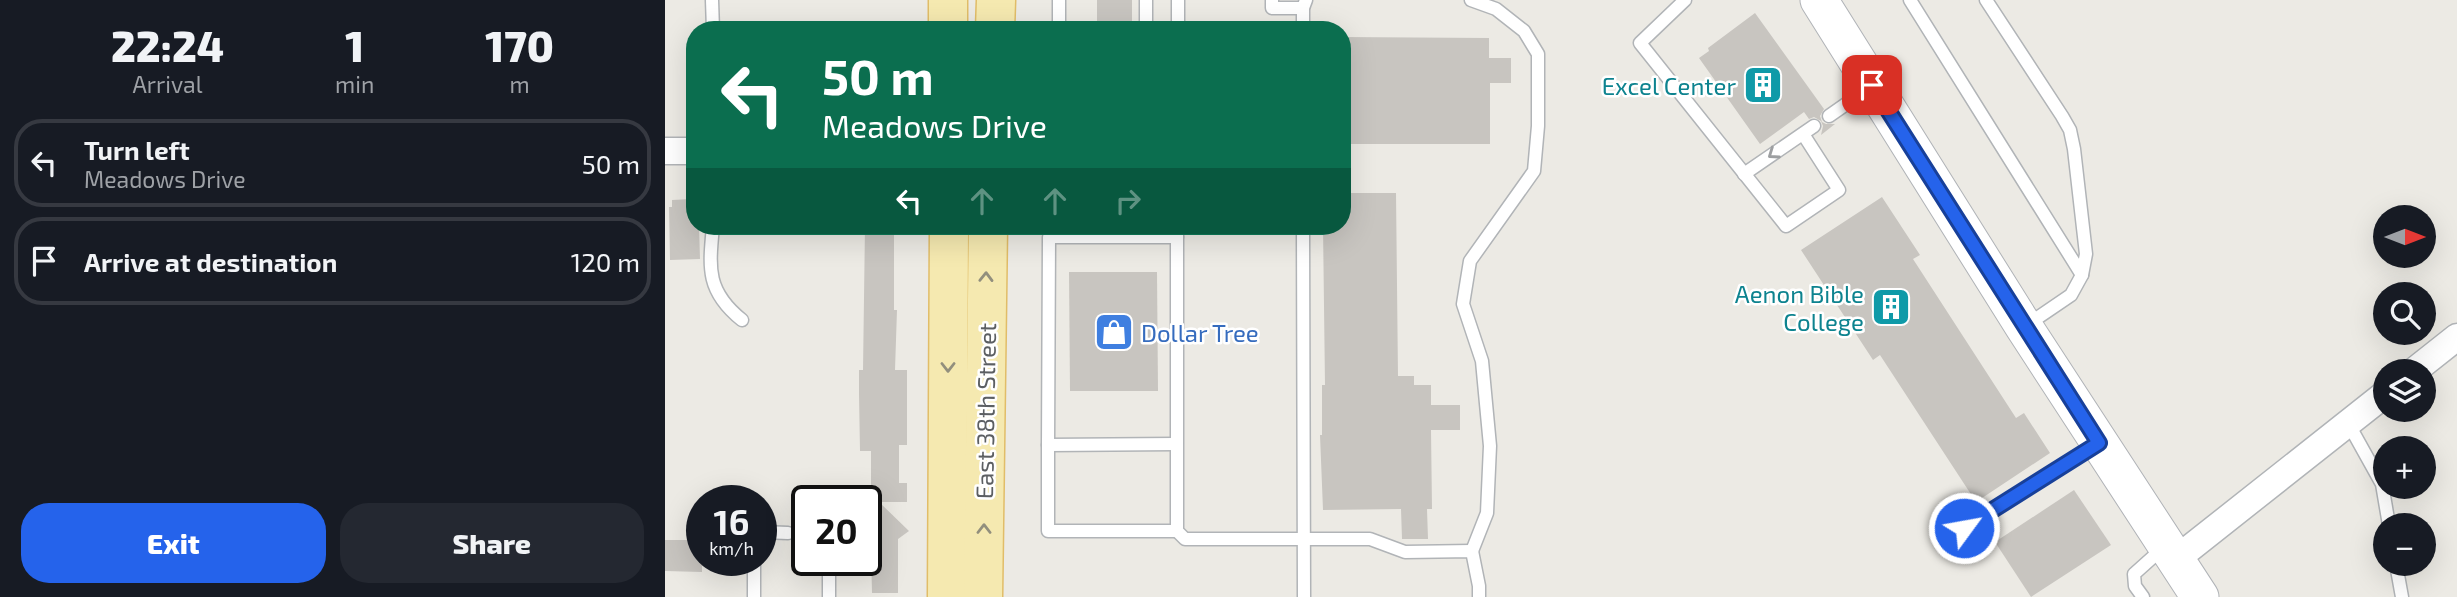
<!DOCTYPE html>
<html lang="en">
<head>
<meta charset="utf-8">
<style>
  :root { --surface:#171b24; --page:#242831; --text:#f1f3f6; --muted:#9ea1a6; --line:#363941; --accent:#2563eb }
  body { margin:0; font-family:"Exo 2",sans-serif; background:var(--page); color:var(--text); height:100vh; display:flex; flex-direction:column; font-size:26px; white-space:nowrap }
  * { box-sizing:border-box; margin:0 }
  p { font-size:23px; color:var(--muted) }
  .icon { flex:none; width:38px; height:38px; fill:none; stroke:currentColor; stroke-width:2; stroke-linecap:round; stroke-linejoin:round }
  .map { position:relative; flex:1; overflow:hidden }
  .drawer { display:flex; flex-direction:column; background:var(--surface); width:665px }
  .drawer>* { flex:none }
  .hud { position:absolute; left:21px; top:21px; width:665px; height:214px; border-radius:28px; box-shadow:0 7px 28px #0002; background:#0b6e4f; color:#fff; overflow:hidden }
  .needle { width:46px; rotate:90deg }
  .tools { position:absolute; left:1708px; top:205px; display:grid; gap:14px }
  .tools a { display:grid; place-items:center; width:63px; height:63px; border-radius:50%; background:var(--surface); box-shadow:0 7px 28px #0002; font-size:35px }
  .speed { position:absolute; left:21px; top:485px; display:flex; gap:14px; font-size:35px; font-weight:700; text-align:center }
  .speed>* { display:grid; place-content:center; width:91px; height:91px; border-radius:50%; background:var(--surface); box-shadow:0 7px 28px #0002; line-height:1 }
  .speed small { font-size:18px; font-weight:400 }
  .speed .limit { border:4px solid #111; border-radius:10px; background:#fff; color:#111 }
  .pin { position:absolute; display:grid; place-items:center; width:60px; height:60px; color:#fff; margin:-30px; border-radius:14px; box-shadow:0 4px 10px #0006 }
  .me { position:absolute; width:77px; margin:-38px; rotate:58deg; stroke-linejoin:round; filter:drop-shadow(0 0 5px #0008) }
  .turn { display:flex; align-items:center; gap:24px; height:147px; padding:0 21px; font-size:32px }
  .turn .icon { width:91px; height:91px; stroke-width:2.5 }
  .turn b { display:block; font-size:49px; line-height:60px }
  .lanes { display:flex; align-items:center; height:66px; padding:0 21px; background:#0003; justify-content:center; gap:35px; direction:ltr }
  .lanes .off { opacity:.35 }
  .eta { display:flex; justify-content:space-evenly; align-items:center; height:119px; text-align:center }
  .eta b { font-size:42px; font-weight:800; line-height:49px }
  .action { display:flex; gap:14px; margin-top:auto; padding:14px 21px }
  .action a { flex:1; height:80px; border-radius:28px; background:var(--accent); color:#fff; font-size:28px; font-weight:800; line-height:80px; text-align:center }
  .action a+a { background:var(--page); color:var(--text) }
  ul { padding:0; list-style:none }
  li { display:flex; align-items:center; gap:21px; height:88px; margin:0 14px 10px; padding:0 7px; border:4px solid var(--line); border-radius:28px }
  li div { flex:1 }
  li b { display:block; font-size:26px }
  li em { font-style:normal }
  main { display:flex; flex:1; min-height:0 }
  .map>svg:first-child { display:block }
  .building { fill:#c8c5c0 }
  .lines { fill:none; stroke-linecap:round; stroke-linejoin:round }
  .lane-casing { stroke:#b1b4b7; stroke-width:15 }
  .street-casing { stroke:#b1b4b7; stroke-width:29 }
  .secondary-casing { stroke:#b0b3b7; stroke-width:39 }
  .primary-casing { stroke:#e1bd68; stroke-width:41 }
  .lane { stroke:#fff; stroke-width:12 }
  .street { stroke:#fff; stroke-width:26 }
  .secondary { stroke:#fff; stroke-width:37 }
  .primary { stroke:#f5e9b0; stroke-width:38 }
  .oneway { stroke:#9d9fa1 }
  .oneway2 { stroke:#928f7d }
  .route-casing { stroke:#184099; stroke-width:18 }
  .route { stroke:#2563eb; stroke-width:12 }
  .labels { text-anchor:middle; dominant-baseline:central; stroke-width:5; stroke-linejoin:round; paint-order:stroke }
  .culture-label { font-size:24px; fill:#0d838f; stroke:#fff; text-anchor:end }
  .shop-label { font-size:24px; fill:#366cbe; stroke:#fff; text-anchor:start }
  .street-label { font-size:24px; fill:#5c5f62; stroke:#fff }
</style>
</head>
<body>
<main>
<section class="drawer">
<div class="eta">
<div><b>22:24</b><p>Arrival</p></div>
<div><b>1</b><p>min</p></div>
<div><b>170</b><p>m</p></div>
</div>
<ul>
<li><svg class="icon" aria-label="left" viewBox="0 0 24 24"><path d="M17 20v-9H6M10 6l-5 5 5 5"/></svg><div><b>Turn left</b><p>Meadows Drive</p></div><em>50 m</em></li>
<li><svg class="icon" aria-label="arrive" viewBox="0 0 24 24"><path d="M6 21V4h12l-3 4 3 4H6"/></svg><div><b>Arrive at destination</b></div><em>120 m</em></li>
</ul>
<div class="action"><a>Exit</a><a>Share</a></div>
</section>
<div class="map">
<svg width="1792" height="597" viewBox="0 0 1792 597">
  <rect width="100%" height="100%" fill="#eceae4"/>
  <g class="building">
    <rect x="432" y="0" width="35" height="30"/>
    <path d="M1090,13L1159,109L1155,116L1157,122L1161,124H1170L1156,135L1158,126L1156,121L1149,117L1144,119L1139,112L1095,144L1034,58L1044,51L1043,48Z"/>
    <path d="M677,37L824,38V58H846V83H825V144H677Z"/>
    <path d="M677,193H731L733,376H749V385H766V405H795V430H766L767,509H762L763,539H737L736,509L658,510L655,435H657V385H660L658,226H677Z"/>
    <path d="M1217,197L1255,255L1248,259L1351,418L1359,413L1385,453L1311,502L1215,355L1208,360L1136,250Z"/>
    <path d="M27,199V206H30V226H34L35,259L5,260L4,207H7V200Z"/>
    <path d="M200,226H229V310H232L230,370H242V445H234V483H242V502H214L244,531L233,539V593H207L206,551H201V509H206V451H195L194,394V370H198Z"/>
    <path d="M404,272H492L493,391H405Z"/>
    <path d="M1409,490L1446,545L1366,597L1330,542Z"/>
    <path d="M0,540H37V572L0,571Z"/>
  </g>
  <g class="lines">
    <g class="lane-casing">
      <g id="lane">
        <path d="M47,0L48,30"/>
        <path d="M607,0V8H638"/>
        <path d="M806,0L831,9L859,31L873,54V126L869,171L805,261L798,304L817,361L825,446L822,513L807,551"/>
        <path d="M1020,0L975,43L1121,226L1174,190L1138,134"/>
        <path d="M1245,0L1417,275"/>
        <path d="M1321,0L1397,116L1405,130L1409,149L1421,254L1417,275L1406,295L1362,325"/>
        <path d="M394,30V0"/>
        <path d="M481,30V0"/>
        <path d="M513,30V0"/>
        <path d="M638,30V8L641,0"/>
        <path d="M1164,116L1204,88"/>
        <path d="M1079,174L1149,126"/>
        <path d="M48,226C44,268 41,291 77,320"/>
        <path d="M512,226V531L520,539H705L740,552L807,551L814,586V597"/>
        <path d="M638,226L639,597"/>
        <path d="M1683,423L1717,484L1724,525"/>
        <path d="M511,444L383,445L384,237H512"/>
        <path d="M383,445V531H512"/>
        <path d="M1299,528L1431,446"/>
        <path d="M96,532L123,533"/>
        <path d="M1731,564L1737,597"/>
        <path d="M164,565V597"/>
        <path d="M89,597V560"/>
        <path d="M1478,597L1470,586L1469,574L1498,548"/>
      </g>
    </g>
    <g class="street-casing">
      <g id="street">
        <path d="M0,151H30"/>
        <path d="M1749,371L1792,337"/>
        <path d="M1510,560L1720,394"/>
      </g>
    </g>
    <g class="secondary-casing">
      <path id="secondary" d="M1154,0L1359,327L1535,597"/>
    </g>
    <g class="primary-casing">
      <g id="primary">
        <path d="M283,0V30"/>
        <path d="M330,30L331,0"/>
        <path d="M282,597L284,226"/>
        <path d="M318,597L323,226"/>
      </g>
    </g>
    <use href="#lane" class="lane"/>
    <use href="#street" class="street"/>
    <use href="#secondary" class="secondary"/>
    <use href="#primary" class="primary"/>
  </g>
  <defs><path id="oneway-chevron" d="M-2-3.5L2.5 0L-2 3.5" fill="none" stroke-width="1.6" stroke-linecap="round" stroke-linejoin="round" transform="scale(1.75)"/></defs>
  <use class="oneway" href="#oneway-chevron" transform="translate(1108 154) rotate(145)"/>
  <g class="oneway2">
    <use href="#oneway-chevron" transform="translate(321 277) rotate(-89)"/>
    <use href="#oneway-chevron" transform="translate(283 367) rotate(90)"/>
    <use href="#oneway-chevron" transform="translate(319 529) rotate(-90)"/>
  </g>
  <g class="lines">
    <g class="route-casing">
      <path id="route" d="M1207,85L1434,443L1299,528"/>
    </g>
    <use href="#route" class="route"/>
  </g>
  <defs>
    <g id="building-square" transform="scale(2.0125)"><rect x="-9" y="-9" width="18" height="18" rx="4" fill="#0f9aa8" stroke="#fff"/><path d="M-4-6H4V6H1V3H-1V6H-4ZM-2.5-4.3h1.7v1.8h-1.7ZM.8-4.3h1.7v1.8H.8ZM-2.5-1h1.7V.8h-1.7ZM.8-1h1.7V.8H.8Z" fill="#fff"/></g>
    <g id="shop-square" transform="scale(2.0125)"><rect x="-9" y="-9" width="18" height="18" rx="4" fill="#3f7fe0" stroke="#fff"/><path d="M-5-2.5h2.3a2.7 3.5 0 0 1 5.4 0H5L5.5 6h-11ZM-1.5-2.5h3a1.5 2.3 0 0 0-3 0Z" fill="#fff"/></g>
  </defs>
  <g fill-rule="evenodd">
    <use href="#building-square" x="1098" y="85"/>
    <use href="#building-square" x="1226" y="307"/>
    <use href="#shop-square" x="449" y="332"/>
  </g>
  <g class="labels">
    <g class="culture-label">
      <text x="1071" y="85">Excel Center</text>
      <text x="1199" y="293">Aenon Bible<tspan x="1199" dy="28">College</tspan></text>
    </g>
    <g class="shop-label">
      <text x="476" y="332">Dollar Tree</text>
    </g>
    <g class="street-label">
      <text transform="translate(320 411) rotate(-89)">East 38th Street</text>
    </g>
  </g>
</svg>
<div class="tools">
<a><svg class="needle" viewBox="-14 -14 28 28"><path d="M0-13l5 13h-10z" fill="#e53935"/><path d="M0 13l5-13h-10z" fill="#9ea1a6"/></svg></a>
<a><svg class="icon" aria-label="search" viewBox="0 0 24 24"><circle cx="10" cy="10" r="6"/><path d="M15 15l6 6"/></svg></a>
<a><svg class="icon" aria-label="layers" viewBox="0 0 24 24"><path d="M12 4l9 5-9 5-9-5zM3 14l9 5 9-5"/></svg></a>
<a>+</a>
<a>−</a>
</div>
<div class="speed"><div>16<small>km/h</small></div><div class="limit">20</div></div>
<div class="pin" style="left:1207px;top:85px;background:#d93025"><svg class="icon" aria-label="arrive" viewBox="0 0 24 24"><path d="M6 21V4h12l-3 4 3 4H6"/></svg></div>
<svg class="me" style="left:1299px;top:528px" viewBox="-20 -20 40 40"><circle r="17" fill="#2563eb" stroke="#fff" stroke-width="3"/><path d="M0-11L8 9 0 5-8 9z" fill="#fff"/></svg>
<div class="hud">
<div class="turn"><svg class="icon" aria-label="left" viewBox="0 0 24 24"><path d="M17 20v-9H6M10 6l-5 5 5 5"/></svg><div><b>50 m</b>Meadows Drive</div></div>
<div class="lanes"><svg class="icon" aria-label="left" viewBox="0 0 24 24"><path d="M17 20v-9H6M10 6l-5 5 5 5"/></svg><svg class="icon off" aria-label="ahead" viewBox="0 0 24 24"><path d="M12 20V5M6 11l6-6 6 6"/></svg><svg class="icon off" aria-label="ahead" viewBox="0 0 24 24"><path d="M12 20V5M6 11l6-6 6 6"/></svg><svg class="icon off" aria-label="right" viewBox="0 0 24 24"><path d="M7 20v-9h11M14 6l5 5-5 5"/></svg></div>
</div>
</div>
</main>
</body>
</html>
